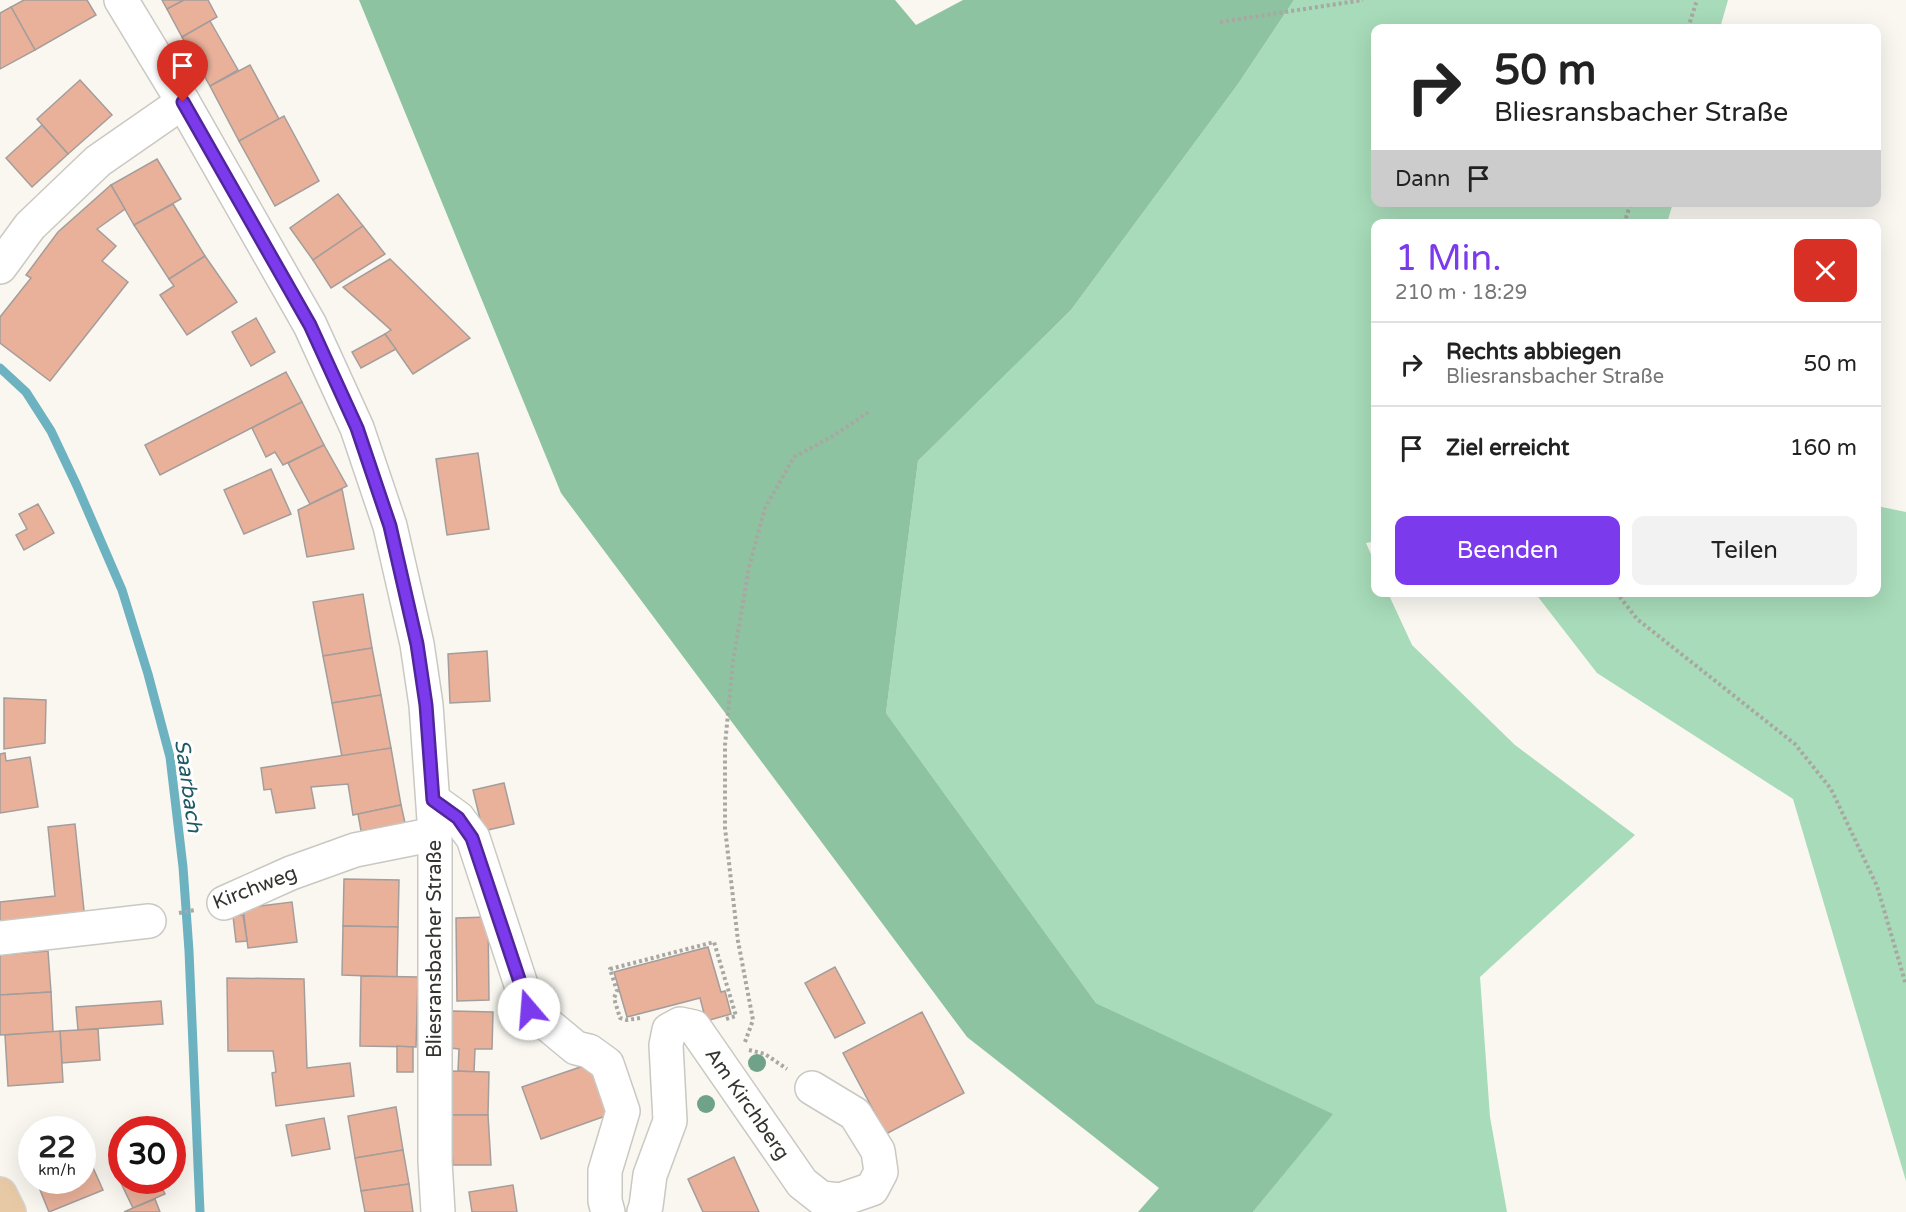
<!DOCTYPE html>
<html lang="de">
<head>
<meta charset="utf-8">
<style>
  :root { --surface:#fff; --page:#f2f2f2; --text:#222; --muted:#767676; --line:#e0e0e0; --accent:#7c3aed }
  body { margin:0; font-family:"Varela Round",sans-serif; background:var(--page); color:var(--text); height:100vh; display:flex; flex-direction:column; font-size:22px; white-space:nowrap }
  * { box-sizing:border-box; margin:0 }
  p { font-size:20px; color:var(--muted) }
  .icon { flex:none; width:33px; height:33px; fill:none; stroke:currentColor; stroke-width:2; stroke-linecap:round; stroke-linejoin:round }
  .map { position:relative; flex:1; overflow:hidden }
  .panel { position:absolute; left:1371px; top:219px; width:510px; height:378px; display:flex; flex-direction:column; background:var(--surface); border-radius:12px; box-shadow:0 6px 24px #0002 }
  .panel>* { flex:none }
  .banner { position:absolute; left:1371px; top:24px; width:510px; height:183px; border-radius:12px; box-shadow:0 6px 24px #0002; background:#fff; color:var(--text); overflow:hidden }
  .speed { position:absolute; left:18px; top:1116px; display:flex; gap:12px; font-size:30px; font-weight:700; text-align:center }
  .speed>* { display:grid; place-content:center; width:78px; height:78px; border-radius:50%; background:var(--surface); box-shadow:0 6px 24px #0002; line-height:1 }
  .speed small { font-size:15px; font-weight:400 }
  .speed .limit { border:9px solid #d22; background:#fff; color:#111 }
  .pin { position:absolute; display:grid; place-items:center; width:51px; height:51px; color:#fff; margin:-62px -26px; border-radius:50% 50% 50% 0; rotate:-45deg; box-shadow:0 0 6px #0007 }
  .pin .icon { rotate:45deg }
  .me { position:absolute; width:66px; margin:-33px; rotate:342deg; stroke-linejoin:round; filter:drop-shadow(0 0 4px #0008) }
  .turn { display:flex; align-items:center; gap:21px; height:126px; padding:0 24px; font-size:27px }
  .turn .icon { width:78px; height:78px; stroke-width:2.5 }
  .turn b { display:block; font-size:42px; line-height:51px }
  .then { display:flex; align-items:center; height:57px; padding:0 24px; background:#0003; gap:12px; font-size:22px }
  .round { display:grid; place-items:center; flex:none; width:63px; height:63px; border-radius:12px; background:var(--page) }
  .head { display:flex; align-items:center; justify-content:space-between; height:102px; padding:0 24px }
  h1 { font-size:36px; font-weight:600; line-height:45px; color:var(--accent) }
  .action { display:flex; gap:12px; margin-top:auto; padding:12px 24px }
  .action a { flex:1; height:69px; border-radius:12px; background:var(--accent); color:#fff; font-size:24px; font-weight:600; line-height:69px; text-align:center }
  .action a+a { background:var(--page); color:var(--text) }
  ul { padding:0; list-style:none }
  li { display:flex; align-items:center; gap:18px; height:84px; padding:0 24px; border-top:2px solid var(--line) }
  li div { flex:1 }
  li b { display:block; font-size:22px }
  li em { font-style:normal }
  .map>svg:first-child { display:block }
  .green { fill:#a7dbb9 }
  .forest { fill:#8ec3a1 }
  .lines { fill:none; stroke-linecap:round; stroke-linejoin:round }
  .stream { stroke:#6db2c1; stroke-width:9 }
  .building { fill:#e9b19a; stroke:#a49d9b; stroke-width:1.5 }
  .minor-casing { stroke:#cac8c2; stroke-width:36 }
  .major-casing { stroke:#d6d6d6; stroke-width:36 }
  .path { stroke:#a9a7a2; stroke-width:4; stroke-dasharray:3 3; stroke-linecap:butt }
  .minor { stroke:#fff; stroke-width:33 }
  .major { stroke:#e8c9a6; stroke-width:33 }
  .tree { fill:#70a289 }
  .route-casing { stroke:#51269a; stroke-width:15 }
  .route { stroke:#7c3aed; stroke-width:10 }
  .labels { text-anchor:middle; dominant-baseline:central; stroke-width:6; stroke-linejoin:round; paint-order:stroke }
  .street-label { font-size:20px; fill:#343330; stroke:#fff }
  .water-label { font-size:21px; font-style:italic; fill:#1e5964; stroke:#fff }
</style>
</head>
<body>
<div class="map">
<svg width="1906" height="1212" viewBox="0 0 1906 1212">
  <rect width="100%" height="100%" fill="#f9f7f0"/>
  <g class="green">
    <path d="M1294,0H1728L1720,28H1376V202L1673,203L1667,223L1376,224V541L1366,543L1375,563L1376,592L1388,593L1412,645L1515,745L1635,835L1480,977L1490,1117L1507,1212H1253L1332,1114L1096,1003L886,713L918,461L1071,310L1238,84Z"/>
    <path d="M1877,506L1906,512V1181L1793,799L1597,673L1535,593L1876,592Z"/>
  </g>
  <path class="forest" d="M359,0H895L916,25L963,0H1294L1238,84L1071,310L918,461L886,713L1096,1003L1333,1114L1253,1212H1138L1159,1188L967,1037L561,493Z"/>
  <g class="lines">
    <path class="stream" d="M0,368L26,392L51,431L77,486L122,590L148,674L170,757L183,867L189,951L200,1212"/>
  </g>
  <g class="building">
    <path d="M24,0H87L96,15L35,50L11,7Z"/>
    <path d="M162,0H184L167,9Z"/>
    <path d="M184,0H208L217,17L182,37L167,9Z"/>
    <path d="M11,7L35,50L0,69V13Z"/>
    <path d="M210,21L238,70L210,86L182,37Z"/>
    <path d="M250,65L279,119L239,141L210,86Z"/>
    <path d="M80,80L112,115L68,154L37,119Z"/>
    <path d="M284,116L319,181L275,206L239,141Z"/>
    <path d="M42,125L68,154L32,187L6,158Z"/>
    <path d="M157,159L181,199L134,225L111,185Z"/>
    <path d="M111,185L125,209L97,229L116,246L102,261L128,282L50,381L0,343V317L31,278L26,275L58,232Z"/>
    <path d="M338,194L363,226L313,260L290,228Z"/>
    <path d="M173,204L205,256L169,279L134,225Z"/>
    <path d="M363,226L385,254L331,288L313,260Z"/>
    <path d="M205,256L237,302L187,335L160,295L174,286L169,279Z"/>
    <path d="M390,259L470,338L413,374L385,334L391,330L343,287Z"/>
    <path d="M256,318L275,352L251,366L232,332Z"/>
    <path d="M385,334L396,349L361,368L352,352Z"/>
    <path d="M286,372L302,402L160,475L145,445Z"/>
    <path d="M302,402L324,445L283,465L275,452L266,457L252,428Z"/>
    <path d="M324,445L347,486L310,504L288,463Z"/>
    <path d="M478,453L489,529L447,535L436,459Z"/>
    <path d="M271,469L291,514L244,534L224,490Z"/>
    <path d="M342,489L354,549L307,557L298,510Z"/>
    <path d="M38,504L54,533L24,550L16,535L27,529L19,514Z"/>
    <path d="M363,594L372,648L323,656L313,602Z"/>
    <path d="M372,648L381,695L332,703L323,656Z"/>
    <path d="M487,651L490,701L450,703L448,654Z"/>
    <path d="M381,695L391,748L342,757L332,703Z"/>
    <path d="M4,698L46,700L45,743L4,749Z"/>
    <path d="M391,748L401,805L353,815L348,784L311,787L315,808L276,813L271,789L264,790L261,768Z"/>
    <path d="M5,753L6,761L30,757L38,807L0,813V754Z"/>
    <path d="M504,783L514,824L483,831L473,790Z"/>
    <path d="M401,805L405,823L361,831L358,814Z"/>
    <path d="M75,824L85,920L0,929V902L55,896L48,827Z"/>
    <path d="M344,879L399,880L398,927L343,926Z"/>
    <path d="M292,902L297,942L248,948L243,908Z"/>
    <path d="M243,915L247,941L236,942L233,916Z"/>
    <path d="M488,917L489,1000L457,1001L456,918Z"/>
    <path d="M343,926L398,927L397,977L342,975Z"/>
    <path d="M708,947L721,992L725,991L731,1014L706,1021L700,998L627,1017L614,972Z"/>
    <path d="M48,951L51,992L0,995V955Z"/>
    <path d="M835,967L865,1023L835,1038L805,983Z"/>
    <path d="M361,976L418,977L416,1047L360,1046Z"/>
    <path d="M227,978L304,979L307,1068L350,1063L354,1096L276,1106L272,1073L276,1072L273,1051H228Z"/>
    <path d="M51,992L53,1032L0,1035V995Z"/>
    <path d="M161,1001L163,1024L78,1030L76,1007Z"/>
    <path d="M452,1011L493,1012L492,1049H475L474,1072L458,1071L459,1049L451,1048Z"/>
    <path d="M922,1012L964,1093L886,1134L843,1053Z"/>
    <path d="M98,1029L100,1060L62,1063L60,1031Z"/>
    <path d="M60,1031L63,1082L8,1086L5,1035Z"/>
    <path d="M397,1046L413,1047V1072H397Z"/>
    <path d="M592,1063L611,1114L541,1139L522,1087Z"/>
    <path d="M449,1071L489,1072L488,1115H449Z"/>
    <path d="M396,1107L403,1150L355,1158L348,1116Z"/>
    <path d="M449,1115H488L491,1165H453Z"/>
    <path d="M324,1118L330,1149L292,1156L286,1125Z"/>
    <path d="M82,1143L103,1190L49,1212L36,1180H82Z"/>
    <path d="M403,1150L409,1184L361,1191L355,1158Z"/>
    <path d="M734,1157L759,1212H703L688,1179Z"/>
    <path d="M127,1180H158L165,1194L133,1208L121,1183Z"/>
    <path d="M409,1184L413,1212H365L361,1191Z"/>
    <path d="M513,1185L517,1212H472L469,1192Z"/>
    <path d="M155,1199L160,1212H124L133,1208Z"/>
  </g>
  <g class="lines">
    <g class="minor-casing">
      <g id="minor">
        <path d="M121,0L183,102L310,325L357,428L390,526L417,644L426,705L435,834V1161L438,1212"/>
        <path d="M0,267L30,226L98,161L183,102"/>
        <path d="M433,800L458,818L473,838L529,1009L576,1048L589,1051L607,1064L623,1111L605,1171V1201L608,1212"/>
        <path d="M224,903L291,873L355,850L435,834"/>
        <path d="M0,938L149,921"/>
        <path d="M644,1212L646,1206L650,1175L670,1121L666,1045L669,1030L680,1024L694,1027L802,1183L821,1198L840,1200L872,1189L881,1172L878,1151L855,1114L812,1088"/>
      </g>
    </g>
    <g class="major-casing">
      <path id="major" d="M0,1194L9,1212"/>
    </g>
    <g class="path">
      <path d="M1220,22L1363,0"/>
      <path d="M1688,28L1697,0"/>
      <path d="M1624,224L1631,202"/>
      <path d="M1616,592L1637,619L1795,744L1831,789L1877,886L1906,985"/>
      <path d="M179,913L195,910"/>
      <path d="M640,1018L627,1020L620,1018L614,998L617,991L610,969L714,942L736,1016L726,1019"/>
      <path d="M745,1042L753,1020L738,941L725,828V745L733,661L749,567L765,508L794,457L833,436L870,411"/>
      <path d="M749,1050L765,1054L787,1069"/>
    </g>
    <use href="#minor" class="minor"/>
    <use href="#major" class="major"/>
  </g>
  <g class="tree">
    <circle cx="757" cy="1063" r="9"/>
    <circle cx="706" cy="1104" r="9"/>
  </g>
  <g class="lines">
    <g class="route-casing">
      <path id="route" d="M183,102L310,325L357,428L390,526L417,644L426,705L433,800L458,818L472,838L529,1009"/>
    </g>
    <use href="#route" class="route"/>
  </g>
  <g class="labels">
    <g class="street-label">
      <text transform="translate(255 888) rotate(-21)">Kirchweg</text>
      <text transform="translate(435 949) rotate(-90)">Bliesransbacher Straße</text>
      <text transform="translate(747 1104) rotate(55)">Am Kirchberg</text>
    </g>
    <g class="water-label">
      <text transform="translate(188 786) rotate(82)">Saarbach</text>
    </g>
  </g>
</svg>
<div class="speed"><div>22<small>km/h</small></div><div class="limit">30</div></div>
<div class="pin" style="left:183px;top:102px;background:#d93025"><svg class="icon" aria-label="arrive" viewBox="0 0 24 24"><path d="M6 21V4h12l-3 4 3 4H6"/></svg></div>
<svg class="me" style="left:529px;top:1009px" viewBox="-20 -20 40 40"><circle r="19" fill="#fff"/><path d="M0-13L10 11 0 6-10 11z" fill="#7c3aed"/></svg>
<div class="banner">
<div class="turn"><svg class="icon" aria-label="right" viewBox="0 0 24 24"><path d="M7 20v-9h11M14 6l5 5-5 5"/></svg><div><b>50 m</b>Bliesransbacher Straße</div></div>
<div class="then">Dann<svg class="icon" aria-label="arrive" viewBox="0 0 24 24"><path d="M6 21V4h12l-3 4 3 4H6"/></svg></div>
</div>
<section class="panel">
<div class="head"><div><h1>1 Min.</h1><p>210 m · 18:29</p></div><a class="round" style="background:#d93025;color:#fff"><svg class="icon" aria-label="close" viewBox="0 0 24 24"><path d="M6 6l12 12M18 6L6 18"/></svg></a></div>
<ul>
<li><svg class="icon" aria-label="right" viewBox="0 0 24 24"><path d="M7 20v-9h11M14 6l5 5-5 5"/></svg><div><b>Rechts abbiegen</b><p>Bliesransbacher Straße</p></div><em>50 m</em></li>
<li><svg class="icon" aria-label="arrive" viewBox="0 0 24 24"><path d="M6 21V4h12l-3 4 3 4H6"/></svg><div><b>Ziel erreicht</b></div><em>160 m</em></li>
</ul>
<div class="action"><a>Beenden</a><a>Teilen</a></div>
</section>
</div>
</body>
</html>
